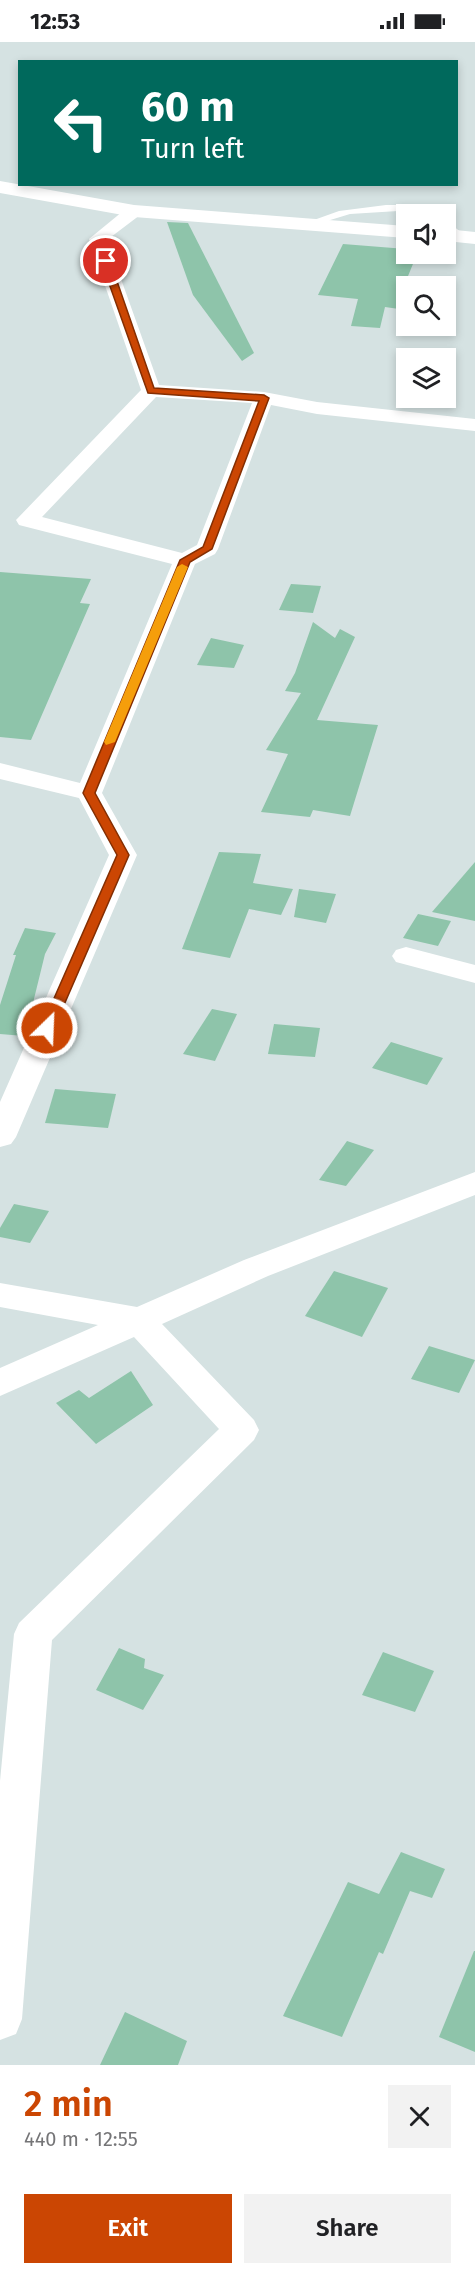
<!DOCTYPE html>
<html lang="en">
<head>
<meta charset="utf-8">
<style>
  :root { --surface:#fff; --page:#f2f2f2; --text:#202124; --muted:#757577; --accent:#cb4603 }
  body { margin:0; font-family:"Fira Sans",sans-serif; background:var(--page); color:var(--text); height:100vh; display:flex; flex-direction:column; font-size:22px; white-space:nowrap }
  * { box-sizing:border-box; margin:0 }
  p { font-size:20px; color:var(--muted) }
  .icon { flex:none; width:33px; height:33px; fill:none; stroke:currentColor; stroke-width:2; stroke-linecap:round; stroke-linejoin:round }
  .map { position:relative; height:2023px; overflow:hidden }
  .details { display:flex; flex-direction:column; background:var(--surface); flex:1 }
  .details>* { flex:none }
  .guide { position:absolute; left:18px; top:18px; width:440px; height:126px; border-radius:0px; box-shadow:0 3px 9px #0003; background:#00695c; color:#fff; overflow:hidden }
  .fabs { position:absolute; left:396px; top:162px; display:grid; gap:12px }
  .fabs a { display:grid; place-items:center; width:60px; height:60px; border-radius:0px; background:var(--surface); box-shadow:0 3px 9px #0003; font-size:30px }
  .pin { position:absolute; display:grid; place-items:center; width:51px; height:51px; color:#fff; margin:-26px; border:3px solid #fff; border-radius:50%; box-shadow:0 2px 6px #0007 }
  .me { position:absolute; width:66px; margin:-33px; rotate:24deg; stroke-linejoin:round; filter:drop-shadow(0 0 4px #0008) }
  .turn { display:flex; align-items:center; gap:21px; height:126px; padding:0 24px; font-size:27px }
  .turn .icon { width:78px; height:78px; stroke-width:2.5 }
  .turn b { display:block; font-size:42px; line-height:51px }
  .round { display:grid; place-items:center; flex:none; width:63px; height:63px; border-radius:0px; background:var(--page) }
  .summary { display:flex; align-items:center; justify-content:space-between; height:102px; padding:0 24px }
  h1 { font-size:36px; font-weight:600; line-height:45px; color:var(--accent) }
  .cta { display:flex; gap:12px; margin-top:auto; padding:12px 24px }
  .cta a { flex:1; height:69px; border-radius:0px; background:var(--accent); color:#fff; font-size:24px; font-weight:600; line-height:69px; text-align:center }
  .cta a+a { background:var(--page); color:var(--text) }
  .status { display:flex; justify-content:space-between; align-items:center; height:42px; padding:0 30px; background:var(--surface); direction:ltr }
  .status svg { height:16px; fill:currentColor }
  .map>svg:first-child { display:block }
  .building { fill:#8ec4aa }
  .lines { fill:none; stroke-linecap:round; stroke-linejoin:round }
  .service { fill:#fff; fill-rule:evenodd }
  .minor { fill:#fff; fill-rule:evenodd }
  .tertiary { fill:#fff; fill-rule:evenodd }
  .route { fill:#cb4603; stroke:#842e02; stroke-width:1.5 }
  .slow { fill:#f59e0b }
</style>
</head>
<body>
<div class="status"><b>12:53</b><svg viewBox="0 0 49 12"><path d="M0 12V9h3v3zM5 12V6h3v6zM10 12V3h3v9zM15 12V0h3v12zM26 1h20v11H26zM47 4h2v5h-2z"/></svg></div>
<div class="map">
<svg width="475" height="2023" viewBox="0 0 475 2023">
  <rect width="100%" height="100%" fill="#d5e2e2"/>
  <g class="building">
    <path d="M167,180L188,181L254,311L242,319L193,253Z"/>
    <path d="M343,202L406,207V212H417L406,239V268L385,265L380,286L351,284L358,257L318,253Z"/>
    <path d="M0,530L91,537L80,561L90,562L31,698L0,695Z"/>
    <path d="M291,542L321,544L313,571L279,568Z"/>
    <path d="M313,580L335,596L340,587L355,595L317,678L378,683L350,774L313,768L310,775L261,770L288,712L266,708L301,651L285,649L295,631Z"/>
    <path d="M211,596L244,603L234,626L197,623Z"/>
    <path d="M219,810L261,812L253,841L293,847L281,873L249,867L230,916L182,907Z"/>
    <path d="M475,820V879L432,870Z"/>
    <path d="M299,847L336,852L326,881L294,875Z"/>
    <path d="M418,872L451,879L438,904L403,896Z"/>
    <path d="M25,886L56,891L45,912L32,965L35,966L24,994L0,992V963L16,913H13Z"/>
    <path d="M212,967L237,972L215,1019L183,1012Z"/>
    <path d="M274,982L320,986L315,1015L268,1012Z"/>
    <path d="M391,1000L443,1016L427,1043L372,1026Z"/>
    <path d="M55,1047L116,1052L108,1086L45,1081Z"/>
    <path d="M347,1099L374,1108L346,1144L319,1138Z"/>
    <path d="M14,1162L49,1169L30,1201L0,1195V1186Z"/>
    <path d="M334,1229L388,1246L362,1295L305,1274Z"/>
    <path d="M429,1304L475,1318L459,1351L411,1337Z"/>
    <path d="M131,1329L153,1363L96,1402L56,1361L79,1348L89,1356Z"/>
    <path d="M119,1606L145,1617L144,1626L164,1633L143,1668L96,1648Z"/>
    <path d="M383,1610L434,1629L415,1670L362,1653Z"/>
    <path d="M401,1810L445,1827L432,1856L410,1849L383,1912L379,1910L342,1995L283,1974L348,1840L379,1852Z"/>
    <path d="M474,1909H475V2010L439,1995Z"/>
    <path d="M125,1970L187,1999L178,2023H100Z"/>
  </g>
  <g class="lines">
    <g class="service">
      <path d="M386,163H398L402,166L398,169L350,172L304,186L300,183L339,169Z"/>
      <path d="M415,164L436,170L437,172H425L412,169L411,167Z"/>
      <path d="M446,178L463,192V196H457L446,185Z"/>
    </g>
    <g class="minor">
      <path d="M134,164L143,169L140,173L107,198L159,343L264,350L317,360L475,377V389L317,372L271,363L218,507L215,512L195,522L102,751L137,813L16,1095L11,1102L0,1105V1060L109,813L79,756L0,737V721L80,741L172,522L19,483L16,478L141,348L89,197L128,165ZM156,355L252,361L197,503L182,511L42,475Z"/>
      <path d="M406,905L475,923V941L396,920L392,914L396,908Z"/>
      <path d="M475,1130V1153L268,1234L162,1282L254,1378L259,1388L254,1398L52,1598L22,1977L16,1992L0,1998V1739L14,1592L19,1581L219,1387L134,1295L0,1354V1326L98,1283L0,1265V1241L137,1265L244,1218Z"/>
    </g>
    <g class="tertiary">
      <path d="M0,139L134,163L406,184V196L134,175L0,151Z"/>
      <path d="M446,187L475,190V202L446,199Z"/>
    </g>
  </g>
  <path class="route" d="M106,217L110,219L154,346L264,353L269,356L212,507L190,520L95,751L129,813L54,986L47,991L41,986L117,813L83,751L180,518L203,505L259,359L148,351L101,219Z"/>
  <path class="slow" d="M182,522L188,525L115,700L106,703L104,700L177,525Z"/>
</svg>
<div class="fabs">
<a><svg class="icon" aria-label="sound" viewBox="0 0 24 24"><path d="M4 9h4l5-4v14l-5-4H4zM17 9q2 3 0 6"/></svg></a>
<a><svg class="icon" aria-label="search" viewBox="0 0 24 24"><circle cx="10" cy="10" r="6"/><path d="M15 15l6 6"/></svg></a>
<a><svg class="icon" aria-label="layers" viewBox="0 0 24 24"><path d="M12 4l9 5-9 5-9-5zM3 14l9 5 9-5"/></svg></a>
</div>
<div class="pin" style="left:106px;top:219px;background:#d93025"><svg class="icon" aria-label="arrive" viewBox="0 0 24 24"><path d="M6 21V4h12l-3 4 3 4H6"/></svg></div>
<svg class="me" style="left:47px;top:986px" viewBox="-20 -20 40 40"><circle r="17" fill="#cb4603" stroke="#fff" stroke-width="3"/><path d="M0-11L8 9 0 5-8 9z" fill="#fff"/></svg>
<div class="guide">
<div class="turn"><svg class="icon" aria-label="left" viewBox="0 0 24 24"><path d="M17 20v-9H6M10 6l-5 5 5 5"/></svg><div><b>60 m</b>Turn left</div></div>
</div>
</div>
<section class="details">
<div class="summary"><div><h1>2 min</h1><p>440 m · 12:55</p></div><a class="round"><svg class="icon" aria-label="close" viewBox="0 0 24 24"><path d="M6 6l12 12M18 6L6 18"/></svg></a></div>
<div class="cta"><a>Exit</a><a>Share</a></div>
</section>
</body>
</html>
